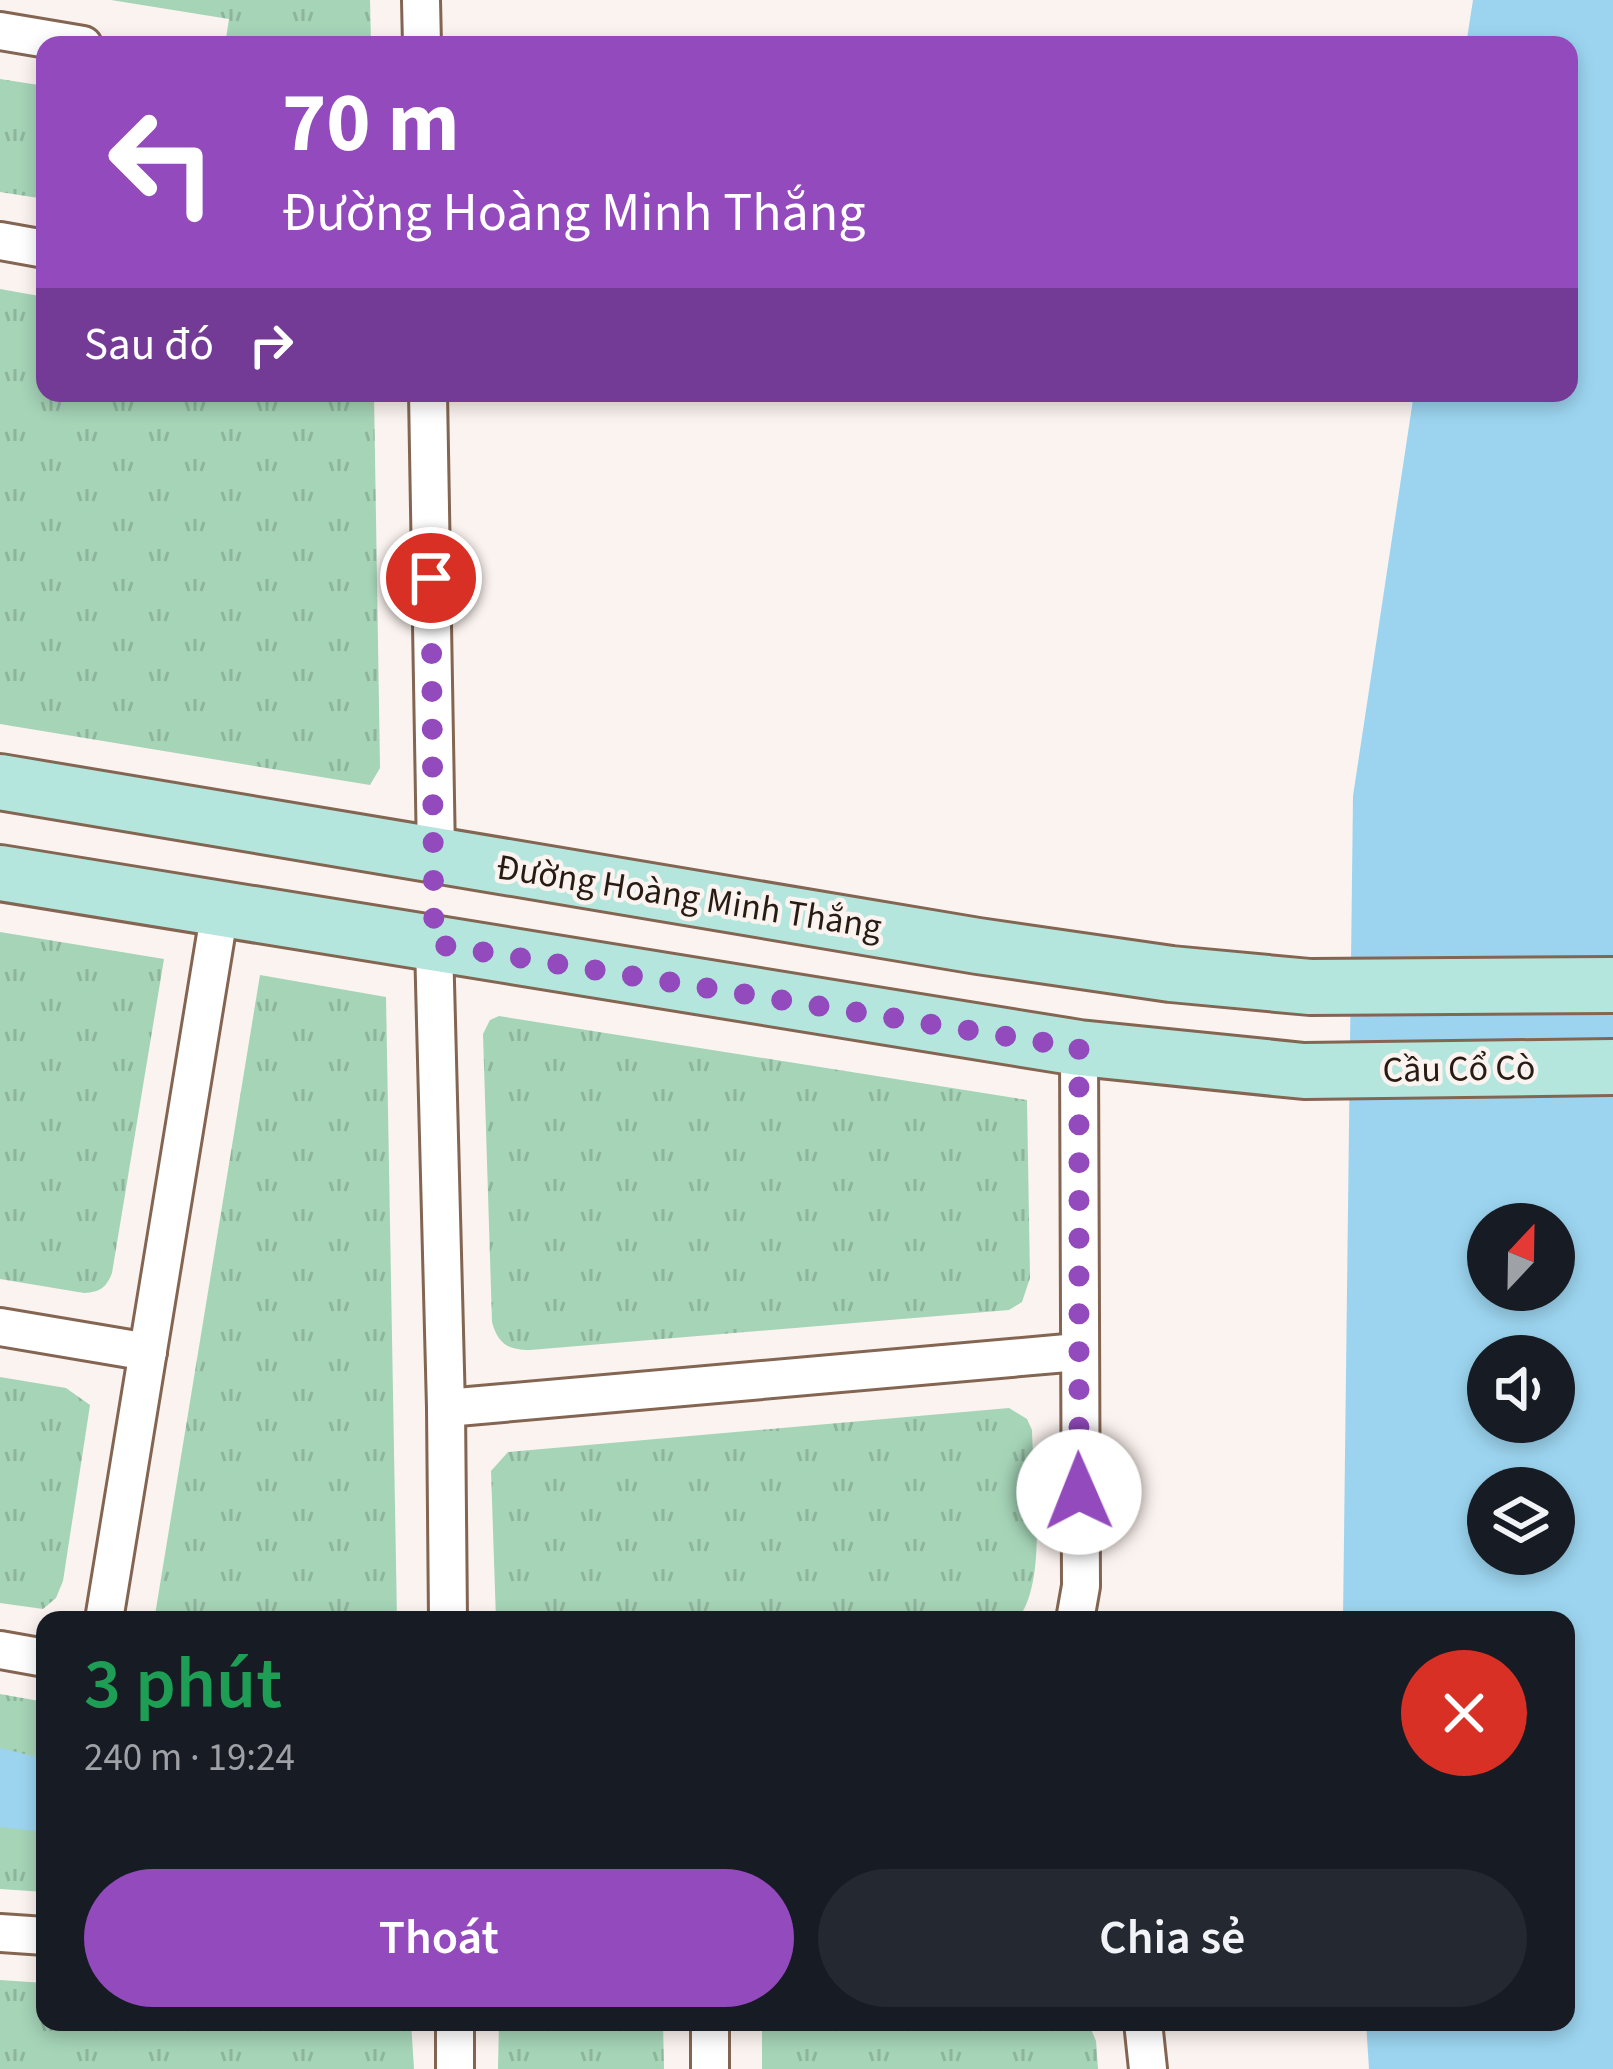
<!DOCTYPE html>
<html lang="vi">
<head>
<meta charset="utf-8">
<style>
  :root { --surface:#171b24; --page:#242831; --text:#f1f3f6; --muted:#9ea1a6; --accent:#924abc }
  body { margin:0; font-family:"Source Sans 3",sans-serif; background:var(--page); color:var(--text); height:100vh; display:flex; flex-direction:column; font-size:45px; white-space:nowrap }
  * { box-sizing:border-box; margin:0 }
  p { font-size:39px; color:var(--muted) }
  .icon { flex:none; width:66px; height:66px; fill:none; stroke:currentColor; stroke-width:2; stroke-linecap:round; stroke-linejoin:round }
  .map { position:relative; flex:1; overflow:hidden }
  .side { position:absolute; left:36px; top:1611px; width:1539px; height:420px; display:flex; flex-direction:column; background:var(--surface); border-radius:24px; box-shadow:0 6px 18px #0003 }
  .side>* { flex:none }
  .guide { position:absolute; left:36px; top:36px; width:1542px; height:366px; border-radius:24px; box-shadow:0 6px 18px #0003; background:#924abc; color:#fff; overflow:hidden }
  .needle { width:78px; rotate:22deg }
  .controls { position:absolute; left:1467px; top:1203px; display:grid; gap:24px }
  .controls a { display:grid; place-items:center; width:108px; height:108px; border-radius:50%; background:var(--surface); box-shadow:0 6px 18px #0003; font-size:60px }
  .pin { position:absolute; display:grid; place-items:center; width:102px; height:102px; color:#fff; margin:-51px; border:6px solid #fff; border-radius:50%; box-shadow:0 3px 12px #0007 }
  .me { position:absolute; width:132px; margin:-66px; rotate:359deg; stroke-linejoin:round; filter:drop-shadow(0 0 9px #0008) }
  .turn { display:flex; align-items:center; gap:42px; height:252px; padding:0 48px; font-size:54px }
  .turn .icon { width:156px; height:156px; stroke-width:2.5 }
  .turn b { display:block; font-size:84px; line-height:102px }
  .then { display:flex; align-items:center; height:114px; padding:0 48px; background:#0003; gap:24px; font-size:45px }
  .round { display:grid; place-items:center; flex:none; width:126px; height:126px; border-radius:63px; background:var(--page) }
  .headline { display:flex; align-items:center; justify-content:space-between; height:204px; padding:0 48px }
  h1 { font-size:72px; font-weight:600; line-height:90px; color:#1e9e55 }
  .cta { display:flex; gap:24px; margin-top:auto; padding:24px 48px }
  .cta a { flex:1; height:138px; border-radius:72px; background:var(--accent); color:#fff; font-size:48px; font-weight:600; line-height:138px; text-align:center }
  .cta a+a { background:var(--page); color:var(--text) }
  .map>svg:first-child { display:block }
  .grass { fill:url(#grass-tufts) }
  .water { fill:#9cd4ef; fill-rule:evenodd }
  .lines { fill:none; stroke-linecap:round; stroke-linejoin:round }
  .minor-casing { stroke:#836552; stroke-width:42 }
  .secondary-casing { stroke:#836552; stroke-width:60 }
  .minor { stroke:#fff; stroke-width:36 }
  .secondary { stroke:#b4e6dd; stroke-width:54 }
  .route { stroke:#924abc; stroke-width:21; stroke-dasharray:0 37.8 }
  .labels { text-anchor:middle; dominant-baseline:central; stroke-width:9; stroke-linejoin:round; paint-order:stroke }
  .street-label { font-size:36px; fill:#271b13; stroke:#fbf3ef }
</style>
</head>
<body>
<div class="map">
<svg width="1613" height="2069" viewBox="0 0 1613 2069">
  <defs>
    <pattern id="grass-tufts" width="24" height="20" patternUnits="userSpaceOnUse" patternTransform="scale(3)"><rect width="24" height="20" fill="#a5d4b7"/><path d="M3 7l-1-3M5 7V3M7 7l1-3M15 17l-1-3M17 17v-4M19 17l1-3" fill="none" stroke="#8eb59c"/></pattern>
  </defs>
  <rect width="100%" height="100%" fill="#fbf3ef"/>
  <g class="grass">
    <path d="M111,0H370L371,45H225L229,19Z"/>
    <path d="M0,79L45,86V199L0,192Z"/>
    <path d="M0,289L45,297V393H374L380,768L370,785L0,724Z"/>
    <path d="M0,932L164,959L112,1273C106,1288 100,1292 84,1293L0,1279Z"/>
    <path d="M260,975L386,997L397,1620H158L155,1615Z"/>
    <path d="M499,1016L1027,1100L1030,1278L1022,1302L1009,1310L530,1350C508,1350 498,1344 492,1322L483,1034L490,1020Z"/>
    <path d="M0,1377L66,1388L90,1405L63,1581L56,1598L43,1609L0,1603Z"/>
    <path d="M1009,1408L1027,1419L1032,1430C1033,1479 1049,1582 1017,1620H496L491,1471L508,1452Z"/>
    <path d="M0,1694L45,1702V1892L0,1889Z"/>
    <path d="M0,1980L45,1983V2022H411L414,2069H0Z"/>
    <path d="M499,2022H663L664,2069H498Z"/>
    <path d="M762,2022H1088L1096,2041L1098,2069H762Z"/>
  </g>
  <g class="water">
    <path d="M1473,0H1613V2069H1369L1366,2022H1566V1620H1343L1353,796L1414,393H1569V45H1466ZM1488,1224H1554V1290H1488ZM1488,1356H1554V1422H1488ZM1488,1488H1554V1554H1488Z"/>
    <path d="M0,1748L45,1759V1832L0,1827Z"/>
  </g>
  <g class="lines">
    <g class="minor-casing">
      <g id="minor">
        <path d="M421,0L422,45"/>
        <path d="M0,31L83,45"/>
        <path d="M0,241L45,249"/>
        <path d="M428,393L436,855"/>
        <path d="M434,944L446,1408L448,1620"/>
        <path d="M0,1327L148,1352"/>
        <path d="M446,1408L1078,1352"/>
        <path d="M104,1620L220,910"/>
        <path d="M1075,1620L1081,1586L1079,1048"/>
        <path d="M0,1650L45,1658"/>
        <path d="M0,1933L45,1936"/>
        <path d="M455,2022V2069"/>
        <path d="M710,2022V2069"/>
        <path d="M1143,2022L1148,2069"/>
      </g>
    </g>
    <g class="secondary-casing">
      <g id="secondary">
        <path d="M0,782L978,946L1171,974L1310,987L1613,985"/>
        <path d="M0,873L1079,1048L1304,1071L1613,1067"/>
      </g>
    </g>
    <use href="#minor" class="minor"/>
    <use href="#secondary" class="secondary"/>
  </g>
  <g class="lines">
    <path class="route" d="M431,578L434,944L1079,1048V1492"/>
  </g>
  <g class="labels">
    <g class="street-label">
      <text transform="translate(689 897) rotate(9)">Đường Hoàng Minh Thắng</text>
      <text transform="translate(1459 1069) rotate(-1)">Cầu Cổ Cò</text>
    </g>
  </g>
</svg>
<div class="controls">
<a><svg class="needle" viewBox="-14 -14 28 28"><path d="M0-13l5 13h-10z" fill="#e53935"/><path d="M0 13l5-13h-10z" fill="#9ea1a6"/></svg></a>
<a><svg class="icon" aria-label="sound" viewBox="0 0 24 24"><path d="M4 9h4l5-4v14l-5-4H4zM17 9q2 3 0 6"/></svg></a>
<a><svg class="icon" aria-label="layers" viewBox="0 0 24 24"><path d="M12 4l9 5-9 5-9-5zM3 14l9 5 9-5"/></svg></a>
</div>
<div class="pin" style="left:431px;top:578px;background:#d93025"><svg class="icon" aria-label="arrive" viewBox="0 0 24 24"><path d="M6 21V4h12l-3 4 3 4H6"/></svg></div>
<svg class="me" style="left:1079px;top:1492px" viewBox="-20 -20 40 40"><circle r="19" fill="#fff"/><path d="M0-13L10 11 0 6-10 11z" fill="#924abc"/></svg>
<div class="guide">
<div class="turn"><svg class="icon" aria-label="left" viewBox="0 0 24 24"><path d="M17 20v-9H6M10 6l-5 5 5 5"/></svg><div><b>70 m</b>Đường Hoàng Minh Thắng</div></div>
<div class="then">Sau đó<svg class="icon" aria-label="right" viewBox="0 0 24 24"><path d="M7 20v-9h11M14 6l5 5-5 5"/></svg></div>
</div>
<section class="side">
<div class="headline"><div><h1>3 phút</h1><p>240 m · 19:24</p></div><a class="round" style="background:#d93025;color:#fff"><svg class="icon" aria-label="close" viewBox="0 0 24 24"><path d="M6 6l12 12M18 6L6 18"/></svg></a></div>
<div class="cta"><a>Thoát</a><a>Chia sẻ</a></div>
</section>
</div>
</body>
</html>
